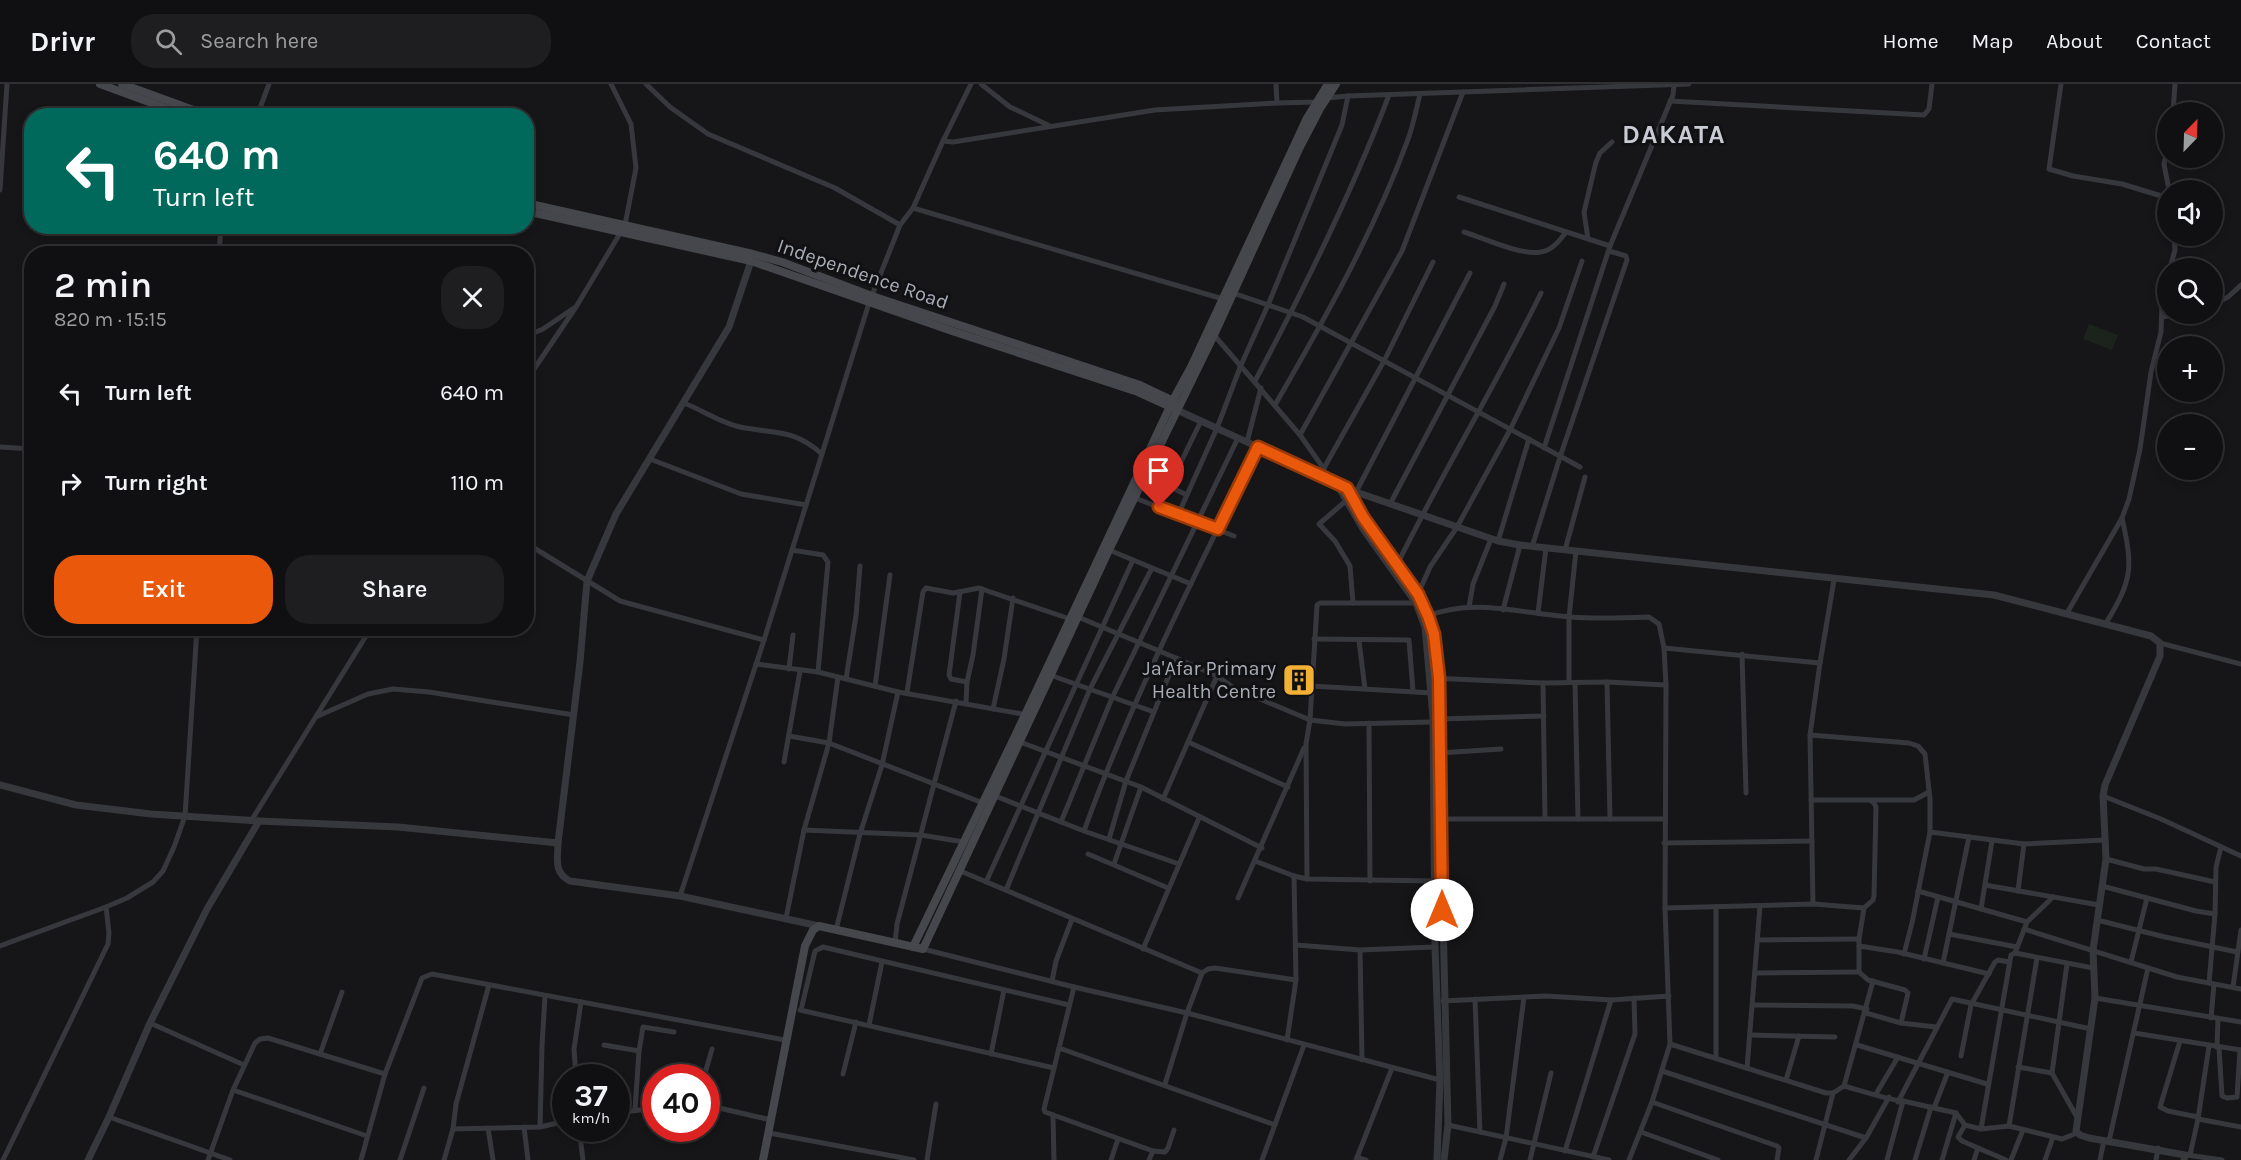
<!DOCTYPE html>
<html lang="en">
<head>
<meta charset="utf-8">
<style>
  :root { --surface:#101012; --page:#1e1e20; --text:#f1f3f6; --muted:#9c9d9f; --line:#303032; --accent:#ea580c }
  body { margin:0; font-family:Karla,sans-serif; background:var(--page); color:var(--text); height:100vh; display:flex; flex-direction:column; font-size:22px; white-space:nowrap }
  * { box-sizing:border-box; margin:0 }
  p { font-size:20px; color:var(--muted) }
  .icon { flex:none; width:33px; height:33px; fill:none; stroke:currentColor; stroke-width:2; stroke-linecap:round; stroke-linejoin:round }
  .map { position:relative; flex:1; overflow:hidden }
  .sheet { position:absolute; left:24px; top:162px; width:510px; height:390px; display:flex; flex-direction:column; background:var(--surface); border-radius:24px; box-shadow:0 3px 9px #0003,0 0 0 2px var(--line) }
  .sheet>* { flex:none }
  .banner { position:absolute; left:24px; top:24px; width:510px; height:126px; border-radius:24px; box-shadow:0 3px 9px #0003,0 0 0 2px var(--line); background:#00695c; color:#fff; overflow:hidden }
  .needle { width:39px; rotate:23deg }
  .fabs { position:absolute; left:2157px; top:18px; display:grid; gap:12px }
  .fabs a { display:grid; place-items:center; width:66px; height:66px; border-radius:50%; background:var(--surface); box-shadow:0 3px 9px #0003,0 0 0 2px var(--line); font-size:30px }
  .speed { position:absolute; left:552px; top:980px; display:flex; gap:12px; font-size:30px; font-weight:700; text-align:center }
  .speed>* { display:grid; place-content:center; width:78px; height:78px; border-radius:50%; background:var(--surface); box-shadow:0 3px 9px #0003,0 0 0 2px var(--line); line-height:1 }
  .speed small { font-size:15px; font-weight:400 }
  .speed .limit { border:9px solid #d22; background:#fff; color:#111 }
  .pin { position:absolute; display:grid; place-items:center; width:51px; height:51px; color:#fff; margin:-62px -26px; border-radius:50% 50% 50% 0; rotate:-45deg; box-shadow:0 0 6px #0007 }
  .pin .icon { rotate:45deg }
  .me { position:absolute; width:66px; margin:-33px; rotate:0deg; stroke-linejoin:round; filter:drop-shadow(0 0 4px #0008) }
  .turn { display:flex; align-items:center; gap:21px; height:126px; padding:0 30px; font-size:27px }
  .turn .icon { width:78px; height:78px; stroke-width:2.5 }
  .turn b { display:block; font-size:42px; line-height:51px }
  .round { display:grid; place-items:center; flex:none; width:63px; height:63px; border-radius:24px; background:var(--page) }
  .summary { display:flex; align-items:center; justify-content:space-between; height:102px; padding:0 30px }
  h1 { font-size:36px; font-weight:600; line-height:45px }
  .button { display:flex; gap:12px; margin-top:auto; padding:12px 30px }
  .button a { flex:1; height:69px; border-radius:24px; background:var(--accent); color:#fff; font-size:24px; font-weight:600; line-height:69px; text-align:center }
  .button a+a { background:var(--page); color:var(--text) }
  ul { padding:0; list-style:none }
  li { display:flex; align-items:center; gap:18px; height:90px; padding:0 30px }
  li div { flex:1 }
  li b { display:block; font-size:22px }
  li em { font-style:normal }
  header { display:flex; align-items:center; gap:36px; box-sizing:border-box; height:84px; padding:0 30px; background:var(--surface); border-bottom:2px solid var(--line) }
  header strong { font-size:28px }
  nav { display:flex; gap:33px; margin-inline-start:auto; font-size:21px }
  .search { width:420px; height:54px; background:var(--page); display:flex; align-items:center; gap:15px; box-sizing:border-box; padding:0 21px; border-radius:24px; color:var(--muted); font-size:22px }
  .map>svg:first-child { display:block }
  .green { fill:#1c231d }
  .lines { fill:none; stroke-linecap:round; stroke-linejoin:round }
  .minor { stroke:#37383d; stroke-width:5 }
  .tertiary { stroke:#37383d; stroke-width:7 }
  .secondary { stroke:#45474d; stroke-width:8 }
  .route-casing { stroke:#983908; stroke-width:15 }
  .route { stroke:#ea580c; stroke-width:10 }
  .labels { text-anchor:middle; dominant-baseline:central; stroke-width:6; stroke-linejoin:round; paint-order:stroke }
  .street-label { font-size:20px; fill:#a8adb8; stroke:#111113 }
  .poi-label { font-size:20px; fill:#a8adb8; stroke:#111113; text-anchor:end }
  .district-label { font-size:26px; font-weight:bold; letter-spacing:1.5px; fill:#c9ccd4; stroke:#111113 }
</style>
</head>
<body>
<header>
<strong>Drivr</strong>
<div class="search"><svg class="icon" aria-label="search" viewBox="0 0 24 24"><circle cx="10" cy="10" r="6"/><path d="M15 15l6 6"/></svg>Search here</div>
<nav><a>Home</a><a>Map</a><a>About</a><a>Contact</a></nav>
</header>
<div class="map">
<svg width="2241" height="1076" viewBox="0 0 2241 1076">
  <rect width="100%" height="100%" fill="#161618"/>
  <path class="green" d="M2089,240L2118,251L2112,266L2083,255Z"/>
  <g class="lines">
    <g class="minor">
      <path d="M646,0L670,23L708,50L835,104L900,141"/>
      <path d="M981,0L1010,23L1050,42"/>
      <path d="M1276,0L1277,19"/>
      <path d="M2061,0L2049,85L2073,92L2122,100L2168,114"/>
      <path d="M1670,17L1924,31L1929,25L1932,0"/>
      <path d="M2173,28L2175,0"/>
      <path d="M257,32L269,0"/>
      <path d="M943,57L971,0"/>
      <path d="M2168,62L2164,80L2169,106"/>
      <path d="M0,106L7,0"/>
      <path d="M1459,113L1610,162"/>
      <path d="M913,124L1223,215"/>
      <path d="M1464,148C1484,154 1521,172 1541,168C1553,166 1559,157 1566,148"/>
      <path d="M1588,155L1584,128L1596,78L1600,69L1612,58"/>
      <path d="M219,170L221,142"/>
      <path d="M2170,184L2175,166L2174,152"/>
      <path d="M1233,209L1303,233L1580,383"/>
      <path d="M2212,221L2228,213L2241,201"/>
      <path d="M2163,233L2179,230"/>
      <path d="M1214,251L1300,351L1324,385"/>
      <path d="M526,252L543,245L574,224"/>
      <path d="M526,297L576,223L625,141L636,84L631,40L611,0"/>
      <path d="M1255,297C1304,205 1352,109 1389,11"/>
      <path d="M684,319C702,326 721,339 740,343C774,350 793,344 822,370"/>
      <path d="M1275,321C1324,236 1373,150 1407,58C1413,43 1416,26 1420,10"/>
      <path d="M1300,351L1402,167L1463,8"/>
      <path d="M1247,358L1261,304"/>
      <path d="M0,363L32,365"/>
      <path d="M1544,364L1610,162L1673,11L1674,1"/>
      <path d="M650,375L741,410L806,421"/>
      <path d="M1324,384L1384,277L1433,178"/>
      <path d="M1168,402L1187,411"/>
      <path d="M1356,408L1470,189"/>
      <path d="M1135,414L1234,452"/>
      <path d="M1347,416L1319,440L1335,457L1350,482L1353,519"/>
      <path d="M1390,420L1495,222L1504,200"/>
      <path d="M1159,423L1201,337"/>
      <path d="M1178,431L1217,344L1241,281L1268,221L1342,41L1348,12"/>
      <path d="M1498,457L1529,355"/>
      <path d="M526,459L620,517L764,556"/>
      <path d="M1532,463L1560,373L1627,176L1626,172L1609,167"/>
      <path d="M792,466L823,471L828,478L818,588"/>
      <path d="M1109,466L1191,500"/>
      <path d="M1565,466L1585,393"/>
      <path d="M1397,481C1442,389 1496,301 1541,209"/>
      <path d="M1834,496L1820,579L1810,651L1909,659L1918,662L1925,670L1930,715V748L1912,839L1904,870"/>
      <path d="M960,508L949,591L951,595L967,598"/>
      <path d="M1418,510L1430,483L1457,443L1510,346L1559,244L1582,177"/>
      <path d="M1469,523L1473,500L1491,455"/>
      <path d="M1503,526L1520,461"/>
      <path d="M1538,529L1546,464"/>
      <path d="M2067,529L2122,434L2129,415L2140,365L2151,288L2161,248L2162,219L2168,196"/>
      <path d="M1428,532C1474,513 1523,530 1570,533C1597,535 1623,534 1649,533L1659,540L1664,564"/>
      <path d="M1078,533L1176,574L1217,592L1234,604L1310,636L1345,640L1433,638"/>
      <path d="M2106,539C2133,495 2133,483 2122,434"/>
      <path d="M1314,555L1409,556L1413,607"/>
      <path d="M1359,557L1365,605"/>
      <path d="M2160,559L2241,580"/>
      <path d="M1742,570L1746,709"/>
      <path d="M756,580L818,588L898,608L1028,631"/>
      <path d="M789,585L793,551"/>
      <path d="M1050,591L1154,628"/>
      <path d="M1431,594L1543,599L1607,598L1666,601"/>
      <path d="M846,595L856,532L860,482"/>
      <path d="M1569,598V533L1576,467"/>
      <path d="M1607,598L1610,735"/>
      <path d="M1543,599L1545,734"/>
      <path d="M1575,599L1578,735"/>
      <path d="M875,602L890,491"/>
      <path d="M1311,602L1432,609"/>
      <path d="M907,608L923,508L926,504L953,509L979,504L1070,535"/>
      <path d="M966,619L967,598L973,571L982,505"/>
      <path d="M993,625L1004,575L1013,514"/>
      <path d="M318,632L368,610L393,605L429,608L574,631"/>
      <path d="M1440,635L1544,632"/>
      <path d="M1369,639L1370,797"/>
      <path d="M1810,651L1813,820"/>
      <path d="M789,652L829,659L983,719"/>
      <path d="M1020,658L1141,703L1262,764"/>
      <path d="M1188,658L1288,703"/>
      <path d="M1439,669L1501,665"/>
      <path d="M784,678L800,587"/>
      <path d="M995,712L1084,747L1179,780"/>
      <path d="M2103,712L2161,735L2241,772"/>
      <path d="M1163,715L1217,592"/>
      <path d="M1811,716H1870L1874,719L1876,723L1874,812L1873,816L1864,824L1859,855V888L1868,896L1905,906L1908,909L1901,939"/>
      <path d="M1871,716H1914L1929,708"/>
      <path d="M1441,735H1664"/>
      <path d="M251,737L371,544"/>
      <path d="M1061,738L1112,614L1238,354"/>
      <path d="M804,746L921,751L964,758"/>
      <path d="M1084,747C1132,614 1196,489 1258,363"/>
      <path d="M1930,748L2024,760L2105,756"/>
      <path d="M1109,755L1126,697L1176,574"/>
      <path d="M1664,759L1812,757"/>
      <path d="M1088,770L1168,804"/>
      <path d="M2106,775L2144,785H2156L2215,798"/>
      <path d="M1255,777L1294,792L1307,795L1435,797"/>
      <path d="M1114,780L1141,703"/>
      <path d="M958,786L1202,889"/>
      <path d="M1307,795L1306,660L1310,636L1317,521L1320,519H1416"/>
      <path d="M986,798L1133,476"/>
      <path d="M1985,801L2099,821"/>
      <path d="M2102,802L2196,827L2215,830"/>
      <path d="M1006,806L1090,605L1152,484"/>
      <path d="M1918,807L2027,838"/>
      <path d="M2018,807L2024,760"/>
      <path d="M680,812L764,556L869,219L900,141L913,124L943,57L953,58L1155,26L1277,19L1316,18L1326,14L1348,12L1689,0"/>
      <path d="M1238,814L1304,664"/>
      <path d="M1716,823V974"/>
      <path d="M1665,824L1813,820L1864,824"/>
      <path d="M1981,825L1992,757"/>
      <path d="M786,834L804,746L829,659L838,593"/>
      <path d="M2097,836L2165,853L2237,868"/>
      <path d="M2024,845L2177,893L2241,905"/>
      <path d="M836,846L860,750L882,681L898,608"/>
      <path d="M1949,850L2017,863"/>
      <path d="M1758,856L1859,855"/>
      <path d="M895,859L897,840L956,617"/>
      <path d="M1296,861L1360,866L1435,863"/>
      <path d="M0,862L106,823"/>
      <path d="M1859,862L1898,868L1989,890"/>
      <path d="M923,865L1074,903L1187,929L1440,996"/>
      <path d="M1143,865L1199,734"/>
      <path d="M1360,866L1362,976"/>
      <path d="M2015,869L2093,884"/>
      <path d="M1924,875L1938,813"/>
      <path d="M2131,878L2147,814"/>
      <path d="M1943,879L1969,753"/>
      <path d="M2067,880L2052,989L2078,1035"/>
      <path d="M1755,889L1859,888"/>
      <path d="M1052,897L1056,877L1072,835"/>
      <path d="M2209,899L2215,830L2216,783L2221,763"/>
      <path d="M1074,903L1044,1025L1045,1028L1153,1067L1165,1068L1168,1064L1174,1046"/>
      <path d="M2233,903L2241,846"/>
      <path d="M2095,914L2241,938"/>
      <path d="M1475,915L1480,1048"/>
      <path d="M1443,917L1546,912L1611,916L1669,912"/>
      <path d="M1753,921L1853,922L1867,925"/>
      <path d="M800,926L1054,984"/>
      <path d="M801,926L815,867L823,863L1069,921"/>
      <path d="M1866,929L1901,939L1936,943"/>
      <path d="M2211,934L2214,900"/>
      <path d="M150,939L244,981"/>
      <path d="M869,941L882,878"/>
      <path d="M2134,949L2241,966"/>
      <path d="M1750,951L1835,953"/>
      <path d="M1287,956L1296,896L1294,792"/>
      <path d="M2180,957L2160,1023L2168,1027L2198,1033"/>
      <path d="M1670,960L1826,1009H1833L1844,1002L1873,897"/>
      <path d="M604,961L639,967"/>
      <path d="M1857,961L1987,1000"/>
      <path d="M2217,963L2218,935"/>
      <path d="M1059,964L1275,1041"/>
      <path d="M2219,964L2222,1012L2227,1014L2237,1013L2240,966"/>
      <path d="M320,970L342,908"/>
      <path d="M991,970L1004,906"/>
      <path d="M1961,972L1971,921L1995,878L1998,876L2009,878"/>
      <path d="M2018,983L2052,989"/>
      <path d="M1747,984L1760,822"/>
      <path d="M1662,987L1866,1054"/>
      <path d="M843,990L856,938"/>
      <path d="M576,993L574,965L581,918"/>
      <path d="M704,993L712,965"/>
      <path d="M1786,996L1799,952"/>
      <path d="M1165,1000L1187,929L1202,889L1208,885L1215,884L1296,896"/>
      <path d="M1844,1002C1855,1005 1897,1018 1903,1017L1956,1029L1965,1041L1981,1045L2009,1042L2062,1055L2077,1049"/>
      <path d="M233,1006L367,1052"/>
      <path d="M1876,1010L1898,973"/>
      <path d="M1652,1018L1777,1062L1779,1064L1777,1076"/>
      <path d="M1898,1018L1952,915L2091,945"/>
      <path d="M706,1021L771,1036"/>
      <path d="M1934,1024L1948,988"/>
      <path d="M635,1026L639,967L643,943L674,948"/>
      <path d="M616,1029L656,1024"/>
      <path d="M1053,1031L1054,1076"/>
      <path d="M109,1033L230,1076"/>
      <path d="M2198,1035L2241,1043"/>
      <path d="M1448,1041L1609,1076"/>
      <path d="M1965,1041L1958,1053L1962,1057L2006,1076"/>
      <path d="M2009,1042L2037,874"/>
      <path d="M524,1043L528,1076"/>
      <path d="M540,1043L542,962L545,912"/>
      <path d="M488,1044L493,1076"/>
      <path d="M579,1044L583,1076"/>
      <path d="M453,1045L540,1043L566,1037"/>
      <path d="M1981,1045L2011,871L2015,869L2027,838L2053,813"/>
      <path d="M1641,1048L1718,1076"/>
      <path d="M769,1049L914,1076"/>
      <path d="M2109,1057L2148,884"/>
      <path d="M1565,1067L1611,916"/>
      <path d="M2187,1071L2222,1076"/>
      <path d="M2190,1071L2198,1035L2209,962"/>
      <path d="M1357,1073L1366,1076"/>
      <path d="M1593,1073L1635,950L1634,914"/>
      <path d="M3,1076L108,860L109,849L106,823L127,814L153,798L163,787L174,763L185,732L197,544"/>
      <path d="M208,1076L233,1006L255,959L260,955L268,954L385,990"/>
      <path d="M361,1076L385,990L422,894L432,890L785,956"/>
      <path d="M400,1076L424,1004"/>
      <path d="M444,1076L453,1045L456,1020L489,901"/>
      <path d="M927,1076L936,1020"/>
      <path d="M1111,1076L1118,1055"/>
      <path d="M1149,1076L1153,1067"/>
      <path d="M1262,1076L1304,961"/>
      <path d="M1356,1076L1392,984"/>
      <path d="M1500,1076L1506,1054L1524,913"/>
      <path d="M1530,1076L1551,989"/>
      <path d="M1629,1076L1652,1018L1670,960L1665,824L1666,601L1664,564L1820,579"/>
      <path d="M1816,1076L1833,1009"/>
      <path d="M1849,1076L1866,1054L1889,1013"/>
      <path d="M1887,1076L1903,1017"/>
      <path d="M1915,1076L1931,1023"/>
      <path d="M1942,1076L1956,1029"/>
      <path d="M1974,1076L1978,1064"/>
      <path d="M2011,1076L2023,1046"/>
      <path d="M2045,1076L2053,1053"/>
      <path d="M2100,1076L2104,1056"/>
      <path d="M2156,1076L2158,1064"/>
    </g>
    <g class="tertiary">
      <path d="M752,174L729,243L616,430L587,497L580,578L558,759C558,775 553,788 570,797L680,812L819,842"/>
      <path d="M1177,326L1356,408L1498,457L1520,461L1994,511L2151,552L2160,559V572L2105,701L2103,712L2106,775L2093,866L2095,914L2076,1047L2080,1051L2089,1054L2185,1071L2184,1076"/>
      <path d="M1337,400L1363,445L1416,519L1425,543L1433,633L1435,863L1440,996L1437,1076"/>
      <path d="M1347,405L1363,433L1418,510L1428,532L1434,550L1439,594V669L1448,1041L1444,1076"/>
      <path d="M0,701L76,721L151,730L259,737L398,743L558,759"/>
      <path d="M88,1076L109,1033L150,939L207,825L259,737"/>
    </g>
    <g class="secondary">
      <path d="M100,0L187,32"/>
      <path d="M122,0L210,32"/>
      <path d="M526,119L753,170L782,178L872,212L1140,301L1178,319"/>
      <path d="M526,127L751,177L952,247L1138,308L1173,324"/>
      <path d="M913,863L1016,650L1173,316L1191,283L1307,34L1328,0"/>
      <path d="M763,1076L805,862L813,846L819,842L923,865L1109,466L1214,251L1299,65L1321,23L1336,0"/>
    </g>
  </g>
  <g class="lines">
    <g class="route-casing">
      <path id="route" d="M1159,423L1218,445L1258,363L1347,404L1363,433L1418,510L1428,532L1434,550L1439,594L1442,826"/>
    </g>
    <use href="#route" class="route"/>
  </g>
  <defs>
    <g id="building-square" transform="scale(1.725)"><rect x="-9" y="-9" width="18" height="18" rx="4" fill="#f2b134" stroke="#111113"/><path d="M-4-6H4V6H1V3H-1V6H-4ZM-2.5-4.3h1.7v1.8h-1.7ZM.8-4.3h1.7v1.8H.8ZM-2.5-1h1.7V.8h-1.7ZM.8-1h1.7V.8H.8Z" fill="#111"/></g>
  </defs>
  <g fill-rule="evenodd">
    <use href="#building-square" x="1299" y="596"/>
  </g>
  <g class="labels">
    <g class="street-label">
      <text transform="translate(863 190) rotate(19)">Independence Road</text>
    </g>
    <g class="poi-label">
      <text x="1276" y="584">Ja'Afar Primary<tspan x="1276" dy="23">Health Centre</tspan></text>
    </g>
    <g class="district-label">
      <text x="1674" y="50">DAKATA</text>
    </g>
  </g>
</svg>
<div class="fabs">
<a><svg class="needle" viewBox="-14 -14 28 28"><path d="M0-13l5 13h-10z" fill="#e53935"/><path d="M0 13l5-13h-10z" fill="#9c9d9f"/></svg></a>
<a><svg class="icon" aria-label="sound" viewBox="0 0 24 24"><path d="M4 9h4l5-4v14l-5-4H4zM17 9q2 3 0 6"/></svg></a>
<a><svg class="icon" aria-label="search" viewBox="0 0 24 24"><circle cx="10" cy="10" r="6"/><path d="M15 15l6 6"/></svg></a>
<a>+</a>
<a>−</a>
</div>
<div class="speed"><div>37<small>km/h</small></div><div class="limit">40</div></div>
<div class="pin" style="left:1159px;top:423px;background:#d93025"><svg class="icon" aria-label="arrive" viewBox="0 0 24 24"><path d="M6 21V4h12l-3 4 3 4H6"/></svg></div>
<svg class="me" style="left:1442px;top:826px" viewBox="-20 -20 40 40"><circle r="19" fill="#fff"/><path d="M0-13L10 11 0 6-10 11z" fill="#ea580c"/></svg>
<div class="banner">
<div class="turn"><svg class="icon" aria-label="left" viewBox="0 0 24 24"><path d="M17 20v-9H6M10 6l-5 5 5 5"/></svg><div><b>640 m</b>Turn left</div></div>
</div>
<section class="sheet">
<div class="summary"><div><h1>2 min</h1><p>820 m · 15:15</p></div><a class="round"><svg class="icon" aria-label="close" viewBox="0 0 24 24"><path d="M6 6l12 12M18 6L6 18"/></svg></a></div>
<ul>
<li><svg class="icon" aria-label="left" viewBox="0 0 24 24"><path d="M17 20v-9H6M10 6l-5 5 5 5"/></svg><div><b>Turn left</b></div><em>640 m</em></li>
<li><svg class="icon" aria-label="right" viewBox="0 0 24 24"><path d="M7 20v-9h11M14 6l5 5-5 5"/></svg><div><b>Turn right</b></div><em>110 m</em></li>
</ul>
<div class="button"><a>Exit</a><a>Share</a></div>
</section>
</div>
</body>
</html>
